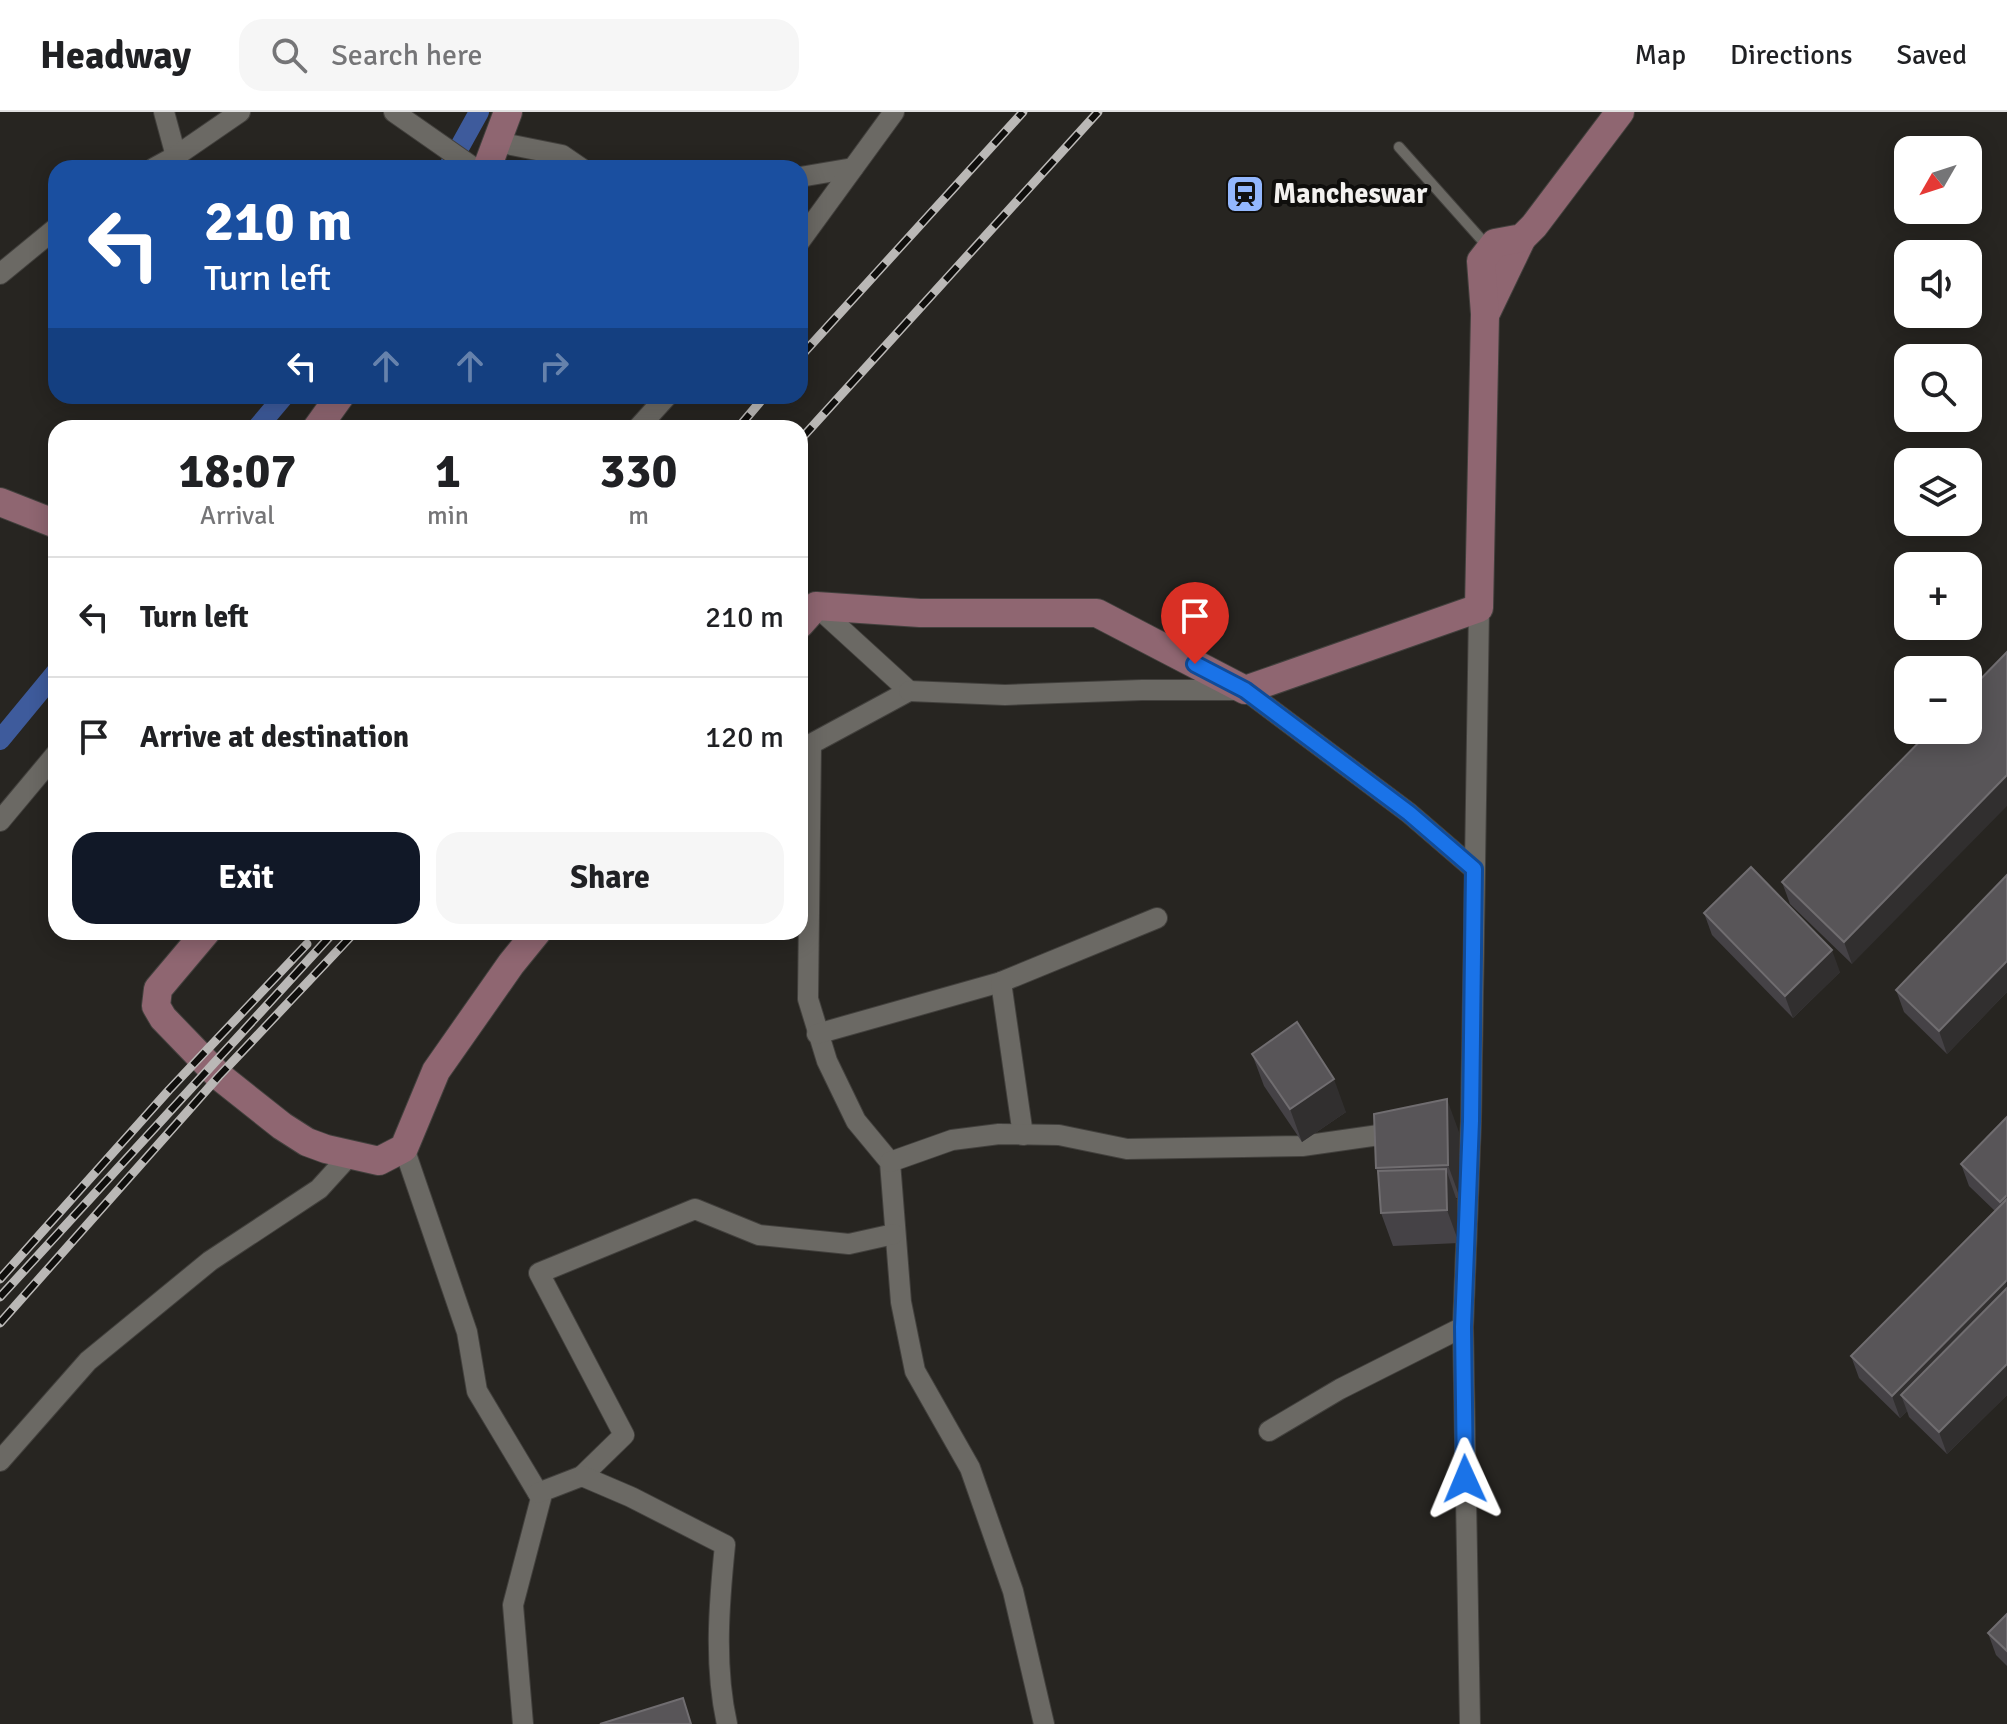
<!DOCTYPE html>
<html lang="en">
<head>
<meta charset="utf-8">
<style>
  :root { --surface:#fff; --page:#f6f6f6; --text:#202124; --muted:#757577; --line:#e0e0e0; --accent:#111827 }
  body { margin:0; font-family:Signika,sans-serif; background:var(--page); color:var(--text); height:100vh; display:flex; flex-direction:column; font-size:30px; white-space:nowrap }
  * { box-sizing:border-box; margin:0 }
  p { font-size:26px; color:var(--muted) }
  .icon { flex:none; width:44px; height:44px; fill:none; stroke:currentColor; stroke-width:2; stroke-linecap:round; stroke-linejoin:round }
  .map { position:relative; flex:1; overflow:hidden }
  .details { position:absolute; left:48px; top:308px; width:760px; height:520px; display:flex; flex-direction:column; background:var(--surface); border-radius:24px; box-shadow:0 4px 20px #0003 }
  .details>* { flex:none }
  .banner { position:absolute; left:48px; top:48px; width:760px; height:244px; border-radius:24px; box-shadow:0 4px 20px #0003; background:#1a4fa0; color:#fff; overflow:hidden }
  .needle { width:52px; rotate:231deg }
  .buttons { position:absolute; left:1894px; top:24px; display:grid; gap:16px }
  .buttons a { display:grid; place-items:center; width:88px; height:88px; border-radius:16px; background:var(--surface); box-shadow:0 4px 20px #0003; font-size:40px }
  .pin { position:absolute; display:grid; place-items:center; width:68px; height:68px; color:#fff; margin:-82px -34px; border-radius:50% 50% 50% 0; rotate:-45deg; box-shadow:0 0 8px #0007 }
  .pin .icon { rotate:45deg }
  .me { position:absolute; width:88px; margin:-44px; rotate:359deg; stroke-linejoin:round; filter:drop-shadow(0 0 6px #0008) }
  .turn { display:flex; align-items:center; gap:28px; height:168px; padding:0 24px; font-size:36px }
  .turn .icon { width:104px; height:104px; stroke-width:2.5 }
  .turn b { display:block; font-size:56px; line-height:68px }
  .lanes { display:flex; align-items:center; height:76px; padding:0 24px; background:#0003; justify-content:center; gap:40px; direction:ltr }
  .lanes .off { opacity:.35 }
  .eta { display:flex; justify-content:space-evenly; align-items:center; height:136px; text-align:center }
  .eta b { font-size:48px; font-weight:700; line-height:56px }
  .cta { display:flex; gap:16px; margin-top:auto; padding:16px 24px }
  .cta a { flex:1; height:92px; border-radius:24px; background:var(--accent); color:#fff; font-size:32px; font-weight:700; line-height:92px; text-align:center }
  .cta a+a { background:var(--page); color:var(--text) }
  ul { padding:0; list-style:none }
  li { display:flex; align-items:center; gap:24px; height:120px; padding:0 24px; border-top:2px solid var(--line) }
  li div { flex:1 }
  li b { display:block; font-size:30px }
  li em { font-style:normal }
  header { display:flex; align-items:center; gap:48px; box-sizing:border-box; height:112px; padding:0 40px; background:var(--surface); border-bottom:2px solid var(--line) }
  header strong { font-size:38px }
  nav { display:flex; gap:44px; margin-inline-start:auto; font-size:28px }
  .search { width:560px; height:72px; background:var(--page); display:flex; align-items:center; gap:20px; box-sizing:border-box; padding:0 28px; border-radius:24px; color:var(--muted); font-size:30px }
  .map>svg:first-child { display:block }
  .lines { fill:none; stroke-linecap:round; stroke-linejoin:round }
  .canal { stroke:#3e5b9c; stroke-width:20 }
  .lane-casing { stroke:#42403d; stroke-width:12 }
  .street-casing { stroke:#42403d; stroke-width:22 }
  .secondary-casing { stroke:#42403d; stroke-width:30 }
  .lane { stroke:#6b6964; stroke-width:10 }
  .street { stroke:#6b6964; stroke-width:20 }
  .secondary { stroke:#8f6671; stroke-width:28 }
  .rail-casing { stroke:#bab8b6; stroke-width:9 }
  .rail { stroke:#0f0e0c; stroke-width:6; stroke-dasharray:18; stroke-linecap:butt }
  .wall { fill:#454246 }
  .shaded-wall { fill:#312f2f }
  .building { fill:#585558; stroke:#706d70; stroke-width:2 }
  .route-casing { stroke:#114b97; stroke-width:20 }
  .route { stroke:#1a73e8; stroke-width:14 }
  .labels { text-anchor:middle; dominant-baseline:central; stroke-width:8; stroke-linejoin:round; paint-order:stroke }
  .poi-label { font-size:28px; font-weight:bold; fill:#f3f1ef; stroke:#0f0e0c; text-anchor:start }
</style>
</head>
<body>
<header>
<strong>Headway</strong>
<div class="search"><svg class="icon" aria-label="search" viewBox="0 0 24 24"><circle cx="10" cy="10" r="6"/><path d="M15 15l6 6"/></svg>Search here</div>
<nav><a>Map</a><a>Directions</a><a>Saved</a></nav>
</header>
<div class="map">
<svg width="2007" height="1612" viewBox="0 0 2007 1612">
  <rect width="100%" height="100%" fill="#272521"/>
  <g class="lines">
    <g class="canal">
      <path d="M448,56L479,0"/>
      <path d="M257,316L284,284"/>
      <path d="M0,628L56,560"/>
    </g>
    <g class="lane-casing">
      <path id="lane" d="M1399,35L1489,136"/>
    </g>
    <g class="street-casing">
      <g id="street">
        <path d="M164,0L176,44"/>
        <path d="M394,0L474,56"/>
        <path d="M497,30L562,43L581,56"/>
        <path d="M154,56L176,44L240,0"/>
        <path d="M800,65L853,56"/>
        <path d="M800,129L894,0"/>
        <path d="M0,162L56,116"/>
        <path d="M638,316L667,284"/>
        <path d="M816,494L909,579L811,632L808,887L827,949L856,1009L890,1050L901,1190L915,1259L970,1356L1013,1479L1044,1612"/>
        <path d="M909,579L1005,583L1142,578H1245L1409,701L1474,757"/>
        <path d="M0,709L56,642"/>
        <path d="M817,922L1001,870"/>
        <path d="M1023,1023L1001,870L1157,806"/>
        <path d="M404,1036L467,1220L477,1279L541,1386L513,1493L523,1612"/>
        <path d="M890,1050L952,1028L999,1022L1059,1023L1127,1037L1302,1034L1400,1020"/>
        <path d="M1269,1319L1340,1277L1463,1215"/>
        <path d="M0,1349L88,1249L210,1149L319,1077L349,1044"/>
        <path d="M582,1364L624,1323L539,1161L695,1097L759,1123L849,1132L894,1122"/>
        <path d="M538,1381L582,1364L631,1385L725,1433C719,1492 714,1554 727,1612"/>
        <path d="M1470,1612L1463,1215L1471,1009L1479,496"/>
      </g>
    </g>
    <g class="secondary-casing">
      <g id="secondary">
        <path d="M487,56L508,0"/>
        <path d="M1486,201L1522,126"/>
        <path d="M317,316L340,284"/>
        <path d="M0,390L56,412"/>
        <path d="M800,512L816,494L920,501H1097L1245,578L1479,496L1485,202L1481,149L1495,131L1522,126L1534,114L1620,0"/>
        <path d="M206,820L158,877L156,894L163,906L219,964L282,1014L307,1030L326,1037L379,1049L404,1036L436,959L511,852L537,820"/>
      </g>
    </g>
    <use href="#lane" class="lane"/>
    <use href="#street" class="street"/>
    <use href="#secondary" class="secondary"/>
    <g class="rail-casing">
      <g id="rail">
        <path d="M800,245L1023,0"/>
        <path d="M738,316L765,284"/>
        <path d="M800,328L1098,0"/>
        <path d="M0,1167L169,978L307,832"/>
        <path d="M0,1185L334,820"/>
        <path d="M0,1211L219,964L355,820"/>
      </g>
    </g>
    <use href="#rail" class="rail"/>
  </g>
  <g class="wall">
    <path d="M1931,618L1852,852L1790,792L1782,770Z"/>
    <path d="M2007,763V880L1947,942L1904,900L1896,878Z"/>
    <path d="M1704,801L1840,860L1793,906L1712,823Z"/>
    <path d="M1252,942L1346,1000L1302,1030L1264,974Z"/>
    <path d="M2007,1005V1283L1947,1342L1909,1305L1907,1299L1900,1306L1859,1266L1851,1244L1995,1099L1969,1074L1961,1052Z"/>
    <path d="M1459,1020L1460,1086H1456L1457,1089L1459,1131L1393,1134L1381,1101L1378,1062L1376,1056Z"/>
    <path d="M2007,1502V1554L1996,1543L1988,1521Z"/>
  </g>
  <g class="shaded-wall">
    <path d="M2007,663V694L1852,852L1844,830Z"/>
    <path d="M1832,838L1840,860L1793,906L1785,884Z"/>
    <path d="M2007,849V880L1947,942L1939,919Z"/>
    <path d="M1334,967L1346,1000L1302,1030L1290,997Z"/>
    <path d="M1447,987L1459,1020L1460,1086L1448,1053Z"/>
    <path d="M1446,1057L1457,1089L1459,1131L1447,1098Z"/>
    <path d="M2007,1168V1198L1901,1283L1907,1299L1900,1306L1892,1284Z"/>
    <path d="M2007,1252V1283L1947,1342L1939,1320Z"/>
  </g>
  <g class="building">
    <path d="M2007,540V663L1844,830L1782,770L1931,618H1968V580Z"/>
    <path d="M1751,755L1832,838L1785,884L1704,801Z"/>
    <path d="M2007,763V849L1939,919L1896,878Z"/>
    <path d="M1297,910L1334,967L1290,997L1252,942Z"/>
    <path d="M1447,987L1448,1053L1376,1056L1374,1002Z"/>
    <path d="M2007,1005V1083L2000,1090L1961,1052Z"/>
    <path d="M1446,1057L1447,1098L1381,1101L1378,1059Z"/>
    <path d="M2007,1087V1168L1892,1284L1851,1244Z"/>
    <path d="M2007,1176V1252L1939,1320L1901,1283Z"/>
    <path d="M2007,1502V1539L1988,1521Z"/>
    <path d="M683,1586L691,1612H600Z"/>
  </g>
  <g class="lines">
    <g class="route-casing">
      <path id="route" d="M1195,552L1245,578L1409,701L1474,757L1471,1009L1463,1215L1465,1367"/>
    </g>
    <use href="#route" class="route"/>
  </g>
  <defs>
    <g id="station-square" transform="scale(2)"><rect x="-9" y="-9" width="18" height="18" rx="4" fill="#93b7fd" stroke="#0f0e0c"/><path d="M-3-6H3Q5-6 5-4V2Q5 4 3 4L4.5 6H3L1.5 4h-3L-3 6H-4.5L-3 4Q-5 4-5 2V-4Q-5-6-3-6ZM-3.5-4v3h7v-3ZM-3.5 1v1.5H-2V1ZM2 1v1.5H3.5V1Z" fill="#111"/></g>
  </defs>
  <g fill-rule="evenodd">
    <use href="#station-square" x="1245" y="82"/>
  </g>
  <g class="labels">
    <g class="poi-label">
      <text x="1273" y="82">Mancheswar</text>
    </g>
  </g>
</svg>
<div class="buttons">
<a><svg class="needle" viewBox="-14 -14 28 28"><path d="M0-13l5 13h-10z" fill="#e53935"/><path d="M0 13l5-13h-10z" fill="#757577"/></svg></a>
<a><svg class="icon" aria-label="sound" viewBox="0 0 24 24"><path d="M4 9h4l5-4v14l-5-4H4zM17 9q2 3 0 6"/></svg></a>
<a><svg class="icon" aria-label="search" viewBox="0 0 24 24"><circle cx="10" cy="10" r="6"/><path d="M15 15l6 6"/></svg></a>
<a><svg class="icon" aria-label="layers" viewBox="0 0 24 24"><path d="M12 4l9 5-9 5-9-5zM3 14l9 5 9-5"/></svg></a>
<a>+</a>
<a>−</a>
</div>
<div class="pin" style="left:1195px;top:552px;background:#d93025"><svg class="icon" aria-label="arrive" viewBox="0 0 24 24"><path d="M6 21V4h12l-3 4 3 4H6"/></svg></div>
<svg class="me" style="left:1465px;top:1367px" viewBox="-20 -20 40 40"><path d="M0-17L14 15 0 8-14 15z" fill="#1a73e8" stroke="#fff" stroke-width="4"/></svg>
<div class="banner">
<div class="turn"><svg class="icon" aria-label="left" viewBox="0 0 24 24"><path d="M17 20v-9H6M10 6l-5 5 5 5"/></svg><div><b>210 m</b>Turn left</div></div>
<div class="lanes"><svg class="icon" aria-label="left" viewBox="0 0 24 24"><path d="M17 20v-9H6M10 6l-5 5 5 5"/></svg><svg class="icon off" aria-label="ahead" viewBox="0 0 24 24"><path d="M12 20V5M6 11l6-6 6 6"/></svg><svg class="icon off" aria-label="ahead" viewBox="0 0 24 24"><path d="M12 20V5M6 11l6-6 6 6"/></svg><svg class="icon off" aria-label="right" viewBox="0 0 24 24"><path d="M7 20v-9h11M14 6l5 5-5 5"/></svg></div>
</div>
<section class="details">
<div class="eta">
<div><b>18:07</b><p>Arrival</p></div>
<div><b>1</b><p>min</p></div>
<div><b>330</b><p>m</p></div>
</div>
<ul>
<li><svg class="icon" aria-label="left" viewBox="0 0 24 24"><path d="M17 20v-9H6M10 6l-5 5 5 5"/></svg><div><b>Turn left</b></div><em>210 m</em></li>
<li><svg class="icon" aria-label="arrive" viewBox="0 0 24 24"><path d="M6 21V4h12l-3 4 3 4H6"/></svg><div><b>Arrive at destination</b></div><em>120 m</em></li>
</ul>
<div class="cta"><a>Exit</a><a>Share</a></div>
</section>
</div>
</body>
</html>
